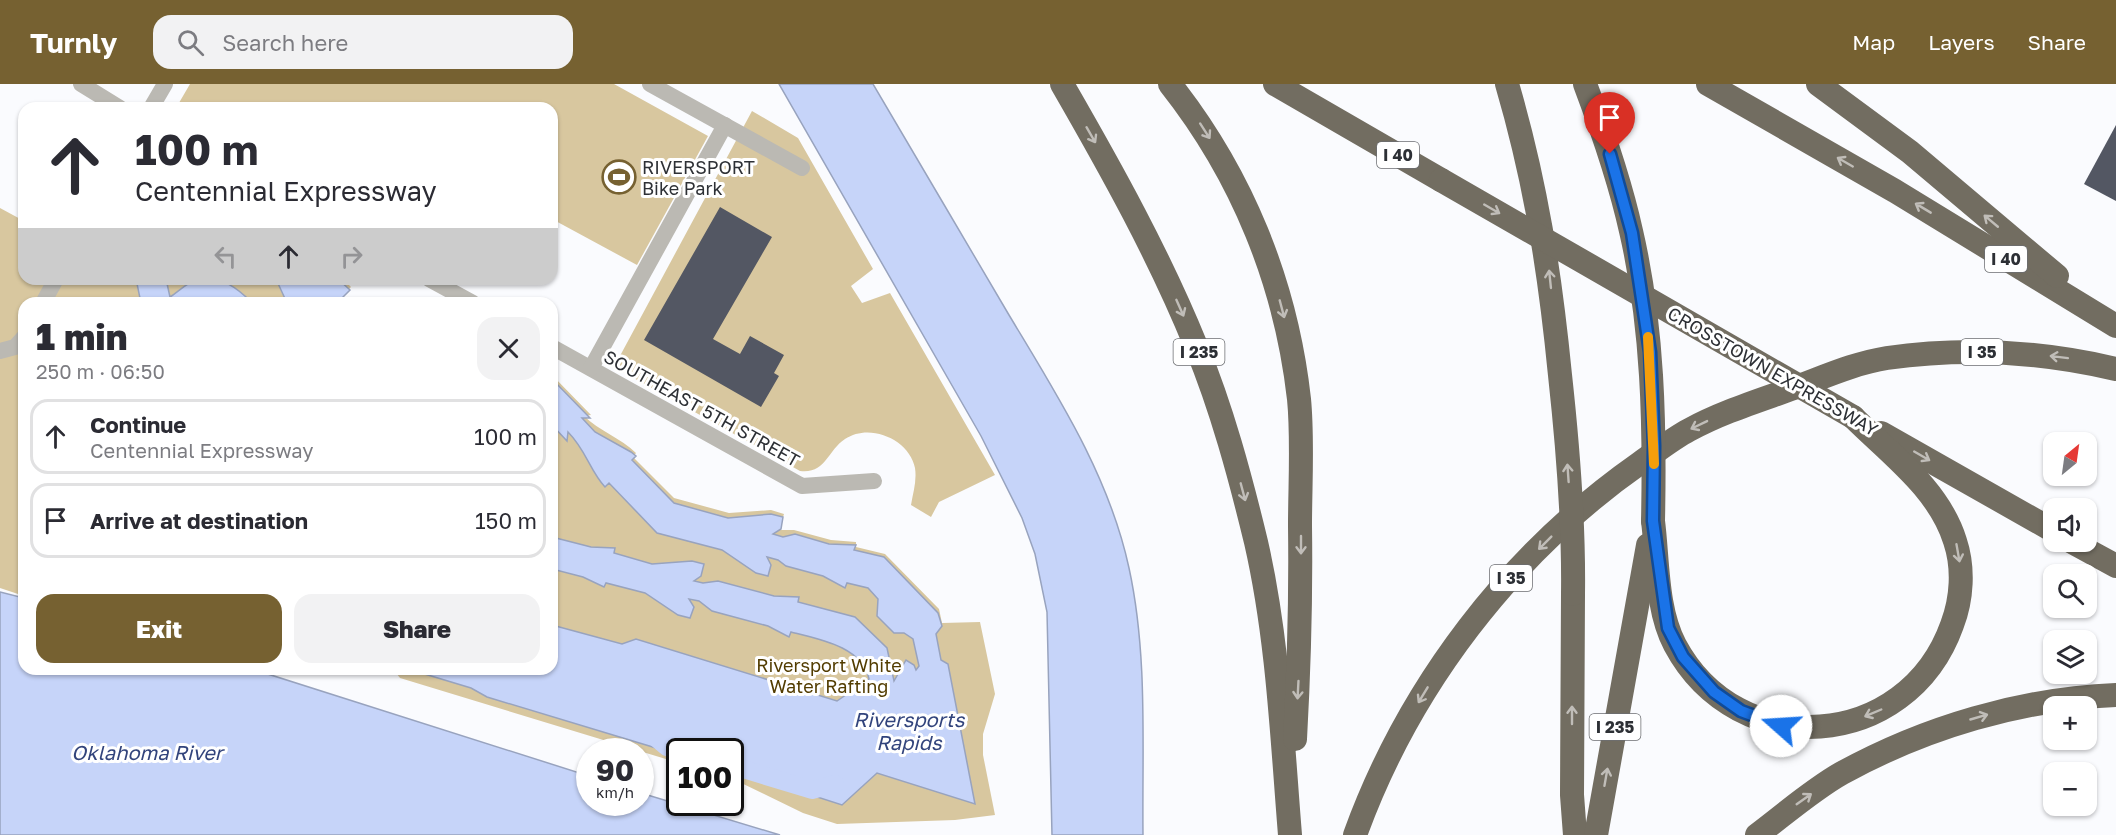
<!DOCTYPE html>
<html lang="en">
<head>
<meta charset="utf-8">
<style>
  :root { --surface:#fff; --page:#f2f2f3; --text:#2b2b33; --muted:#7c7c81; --line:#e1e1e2; --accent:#766131 }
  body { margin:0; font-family:"Golos Text",sans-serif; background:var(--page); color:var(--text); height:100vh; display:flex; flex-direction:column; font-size:22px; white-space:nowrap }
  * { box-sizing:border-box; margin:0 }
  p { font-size:20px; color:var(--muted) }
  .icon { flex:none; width:33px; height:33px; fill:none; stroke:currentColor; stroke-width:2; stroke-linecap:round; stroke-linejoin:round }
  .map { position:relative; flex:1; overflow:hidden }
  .sheet { position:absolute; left:18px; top:213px; width:540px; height:378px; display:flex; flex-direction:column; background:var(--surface); border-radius:18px; box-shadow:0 2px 4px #0004 }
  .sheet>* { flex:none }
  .hud { position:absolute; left:18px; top:18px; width:540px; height:183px; border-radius:18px; box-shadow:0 2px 4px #0004; background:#fff; color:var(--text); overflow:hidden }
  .needle { width:39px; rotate:29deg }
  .buttons { position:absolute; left:2043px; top:348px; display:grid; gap:12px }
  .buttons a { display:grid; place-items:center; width:54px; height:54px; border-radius:12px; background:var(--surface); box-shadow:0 2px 4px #0004; font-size:30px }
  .speed { position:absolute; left:576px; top:654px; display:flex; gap:12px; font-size:30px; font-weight:700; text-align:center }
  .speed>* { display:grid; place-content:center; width:78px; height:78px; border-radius:50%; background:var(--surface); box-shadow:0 2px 4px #0004; line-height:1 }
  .speed small { font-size:15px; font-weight:400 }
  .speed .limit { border:3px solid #111; border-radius:9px; background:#fff; color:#111 }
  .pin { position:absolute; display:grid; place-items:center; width:51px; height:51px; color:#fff; margin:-62px -26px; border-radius:50% 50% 50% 0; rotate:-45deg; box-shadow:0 0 6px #0007 }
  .pin .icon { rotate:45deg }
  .me { position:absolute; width:66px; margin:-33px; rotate:289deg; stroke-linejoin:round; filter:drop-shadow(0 0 4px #0008) }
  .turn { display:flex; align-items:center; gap:21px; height:126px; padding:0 18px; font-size:27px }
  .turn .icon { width:78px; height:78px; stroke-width:2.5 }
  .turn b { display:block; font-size:42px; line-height:51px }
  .lanes { display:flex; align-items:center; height:57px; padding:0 18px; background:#0003; justify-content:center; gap:30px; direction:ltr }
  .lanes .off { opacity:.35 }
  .round { display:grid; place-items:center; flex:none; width:63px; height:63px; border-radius:18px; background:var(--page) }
  .head { display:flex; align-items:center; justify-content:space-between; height:102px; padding:0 18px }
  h1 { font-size:36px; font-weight:800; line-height:45px }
  .button { display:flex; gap:12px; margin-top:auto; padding:12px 18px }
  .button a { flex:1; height:69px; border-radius:18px; background:var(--accent); color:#fff; font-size:24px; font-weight:800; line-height:69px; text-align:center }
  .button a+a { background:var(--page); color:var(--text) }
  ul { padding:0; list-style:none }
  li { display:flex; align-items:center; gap:18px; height:75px; margin:0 12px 9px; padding:0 6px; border:3px solid var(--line); border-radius:18px }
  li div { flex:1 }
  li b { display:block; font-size:22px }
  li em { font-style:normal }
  header { display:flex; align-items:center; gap:36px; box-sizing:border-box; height:84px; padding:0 30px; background:var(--accent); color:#fff }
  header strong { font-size:28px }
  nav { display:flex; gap:33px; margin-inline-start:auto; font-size:21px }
  .search { width:420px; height:54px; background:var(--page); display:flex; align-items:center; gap:15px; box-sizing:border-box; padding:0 21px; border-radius:18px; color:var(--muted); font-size:22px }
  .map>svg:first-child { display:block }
  .green { fill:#d8c79f }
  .water { fill:#c6d4f9; stroke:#98a3be; stroke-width:1.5 }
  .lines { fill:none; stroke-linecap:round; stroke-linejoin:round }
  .canal { stroke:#c6d4f9; stroke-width:18 }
  .building { fill:#535763 }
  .minor { stroke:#bbb9b3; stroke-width:16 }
  .highway { stroke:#726d61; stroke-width:24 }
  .highway-bridge { stroke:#726d61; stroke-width:24 }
  .oneway { stroke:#c0bdb8 }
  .route-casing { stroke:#114b97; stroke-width:15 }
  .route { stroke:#1a73e8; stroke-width:10 }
  .slow { stroke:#f59e0b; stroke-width:10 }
  .labels { text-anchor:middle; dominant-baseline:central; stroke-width:6; stroke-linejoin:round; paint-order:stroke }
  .shield { fill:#fff; stroke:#6c6e72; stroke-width:1.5 }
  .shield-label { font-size:16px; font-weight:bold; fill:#2d3035 }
  .poi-label { font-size:18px; fill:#2d3035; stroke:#fff; text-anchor:start }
  .street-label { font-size:18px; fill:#2d3035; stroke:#fff }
  .park-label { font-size:18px; fill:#523c00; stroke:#fff }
  .water-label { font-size:20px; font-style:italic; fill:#32447c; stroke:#fff }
</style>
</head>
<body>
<header>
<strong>Turnly</strong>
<div class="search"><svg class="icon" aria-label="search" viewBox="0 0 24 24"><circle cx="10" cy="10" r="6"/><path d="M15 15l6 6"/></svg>Search here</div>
<nav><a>Map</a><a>Layers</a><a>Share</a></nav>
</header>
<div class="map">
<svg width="2116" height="751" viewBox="0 0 2116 751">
  <rect width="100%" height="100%" fill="#fafbfe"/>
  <g class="green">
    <path d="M190,0H614L708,52L637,181L552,135V24H176Z"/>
    <path d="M752,27L798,54L873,185L851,202L862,219L890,209L995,391L939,418L931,433L911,421C913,409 917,397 915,384C910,356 870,338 845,355C827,367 826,390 800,387L614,283Z"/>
    <path d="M0,124L24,137V195H343L351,203L343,211H334L343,219H24V512L0,504Z"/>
    <path d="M552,291L591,331L584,332C599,347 621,354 636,369L633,373L674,414L729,429L771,426L784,430L780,442L775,446H794L831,456L856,458V463L885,470L939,525L942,539L980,538L995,610L983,650V671L995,731L955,736L837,740L803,729L731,694L730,668H680L679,679L400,594L393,585H552Z"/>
  </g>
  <g class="water">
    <path d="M779,0H873C918,77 964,154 1009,231C1057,311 1109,391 1129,484C1148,571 1142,662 1143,751H1052L1047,528L1035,470L1022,434L981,352Z"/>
    <path d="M136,195H166L170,213C178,208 189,197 198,195C219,190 239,205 252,219H141Z"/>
    <path d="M276,195H338L350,206L342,214H333L337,219H287Z"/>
    <path d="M552,295L590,334H582L595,348L631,368L636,372L632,376L674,419L728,434L771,430L783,433L781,445L773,450L783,453L795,450L829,460L856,461L854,466L884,473L938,529L942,542L936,550L941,576L948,580L975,720L877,689L842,721L811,711L813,702L731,676L730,668L703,667L669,657L666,667L487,613L471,604L408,585H552V541L622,560L636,555L837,617L869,595C862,562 818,555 791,548L789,553L768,542L712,527L699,517L689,515L694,523L690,534L678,531L645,509L606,499L604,503L583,493L552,485V453L591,463L615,464L614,469L652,480L692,477L704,480L701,492L694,497L703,499L718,497L774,512L799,513L798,518L855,533L887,564L894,597L906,576L914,581L916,586L919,582L913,555L904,549H894L877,532L878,515L868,504L847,499L845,504L823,492L786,482L778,476L767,473L771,481L768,492L756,489L722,466L657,449L609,399L605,403C590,387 586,366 568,348L567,357L552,341Z"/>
    <path d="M0,508L24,514V585H252L589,692L590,718H640L641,709L780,751H0Z"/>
  </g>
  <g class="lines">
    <g class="canal">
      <path d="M649,648L667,663L684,668"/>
      <path d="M730,681L812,706L835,700"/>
    </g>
  </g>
  <g class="building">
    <path d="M2116,41V117L2084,100Z"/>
    <path d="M720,123L772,153L713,255L740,270L750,252L784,271L774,289L779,292L761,323L644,256Z"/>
  </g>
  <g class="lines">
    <g class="minor">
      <path d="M81,0L120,24"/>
      <path d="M650,0L802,84"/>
      <path d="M151,24L165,0"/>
      <path d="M429,195L473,219"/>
      <path d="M43,219L56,195"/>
      <path d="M552,263L802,402L874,397"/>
      <path d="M0,267L15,263L24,253"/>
      <path d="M591,284L725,41"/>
    </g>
    <g class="highway">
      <path d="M1062,0C1111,85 1159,171 1196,262C1222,325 1240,392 1256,458C1278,554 1282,653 1290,751"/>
      <path d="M1170,0C1242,91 1286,199 1299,315C1303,356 1300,400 1300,442C1301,513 1299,583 1295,655"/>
      <path d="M1275,0L1441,96"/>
      <path d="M1708,0L1895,107L2116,242"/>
      <path d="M1818,0L1910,68L2057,192"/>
      <path d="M1881,349L2054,447"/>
      <path d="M1653,437C1658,476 1656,525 1675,561C1738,679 1907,667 1952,541C1962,515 1964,484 1955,457C1939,405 1890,370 1853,333"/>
      <path d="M2072,458L2116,482"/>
      <path d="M1573,510L1572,711L1575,751"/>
      <path d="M1355,751C1409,602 1510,470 1640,379C1656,368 1672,355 1689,346C1722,328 1758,317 1794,304C1824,293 1855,279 1887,274C1964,263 2040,267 2116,285"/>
      <path d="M1596,751L1648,461"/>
      <path d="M1757,751C1785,730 1812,706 1842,689C1926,643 2021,615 2116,611"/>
    </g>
    <g class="highway-bridge">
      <path d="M1507,0C1536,99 1550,189 1560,291C1568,364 1574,437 1573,510"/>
      <path d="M1585,0C1603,48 1620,97 1631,147C1653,242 1655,340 1653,437"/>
      <path d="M1441,96L1853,333"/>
    </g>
  </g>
  <defs><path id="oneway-shaft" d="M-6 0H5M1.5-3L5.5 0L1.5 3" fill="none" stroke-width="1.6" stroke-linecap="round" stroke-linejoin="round" transform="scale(1.5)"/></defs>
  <g class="oneway">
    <use href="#oneway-shaft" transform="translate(1205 47) rotate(57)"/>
    <use href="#oneway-shaft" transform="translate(1091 51) rotate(60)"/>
    <use href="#oneway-shaft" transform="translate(1845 78) rotate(-150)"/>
    <use href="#oneway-shaft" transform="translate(1923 124) rotate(-149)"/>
    <use href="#oneway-shaft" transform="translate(1492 125) rotate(30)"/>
    <use href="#oneway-shaft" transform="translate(1991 137) rotate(-140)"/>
    <use href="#oneway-shaft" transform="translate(1550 195) rotate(-96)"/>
    <use href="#oneway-shaft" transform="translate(1180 224) rotate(66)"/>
    <use href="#oneway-shaft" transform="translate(1282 225) rotate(75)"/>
    <use href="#oneway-shaft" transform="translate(2059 273) rotate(-173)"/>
    <use href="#oneway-shaft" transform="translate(1699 341) rotate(154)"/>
    <use href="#oneway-shaft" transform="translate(1922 372) rotate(30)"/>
    <use href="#oneway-shaft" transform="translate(1568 389) rotate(-94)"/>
    <use href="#oneway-shaft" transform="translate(1243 408) rotate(75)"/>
    <use href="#oneway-shaft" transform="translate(1545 459) rotate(135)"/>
    <use href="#oneway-shaft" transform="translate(1301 461) rotate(90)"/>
    <use href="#oneway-shaft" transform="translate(1958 469) rotate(80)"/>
    <use href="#oneway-shaft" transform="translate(1298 606) rotate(93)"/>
    <use href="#oneway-shaft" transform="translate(1423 611) rotate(121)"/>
    <use href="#oneway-shaft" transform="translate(1873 629) rotate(157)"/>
    <use href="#oneway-shaft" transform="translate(1572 631) rotate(-90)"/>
    <use href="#oneway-shaft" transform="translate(1979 633) rotate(-16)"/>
    <use href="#oneway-shaft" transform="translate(1606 693) rotate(-80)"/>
    <use href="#oneway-shaft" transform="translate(1804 715) rotate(-35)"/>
  </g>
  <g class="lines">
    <g class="route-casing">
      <path id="route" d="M1610,70L1632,149L1650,268L1654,362L1653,437L1668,544L1683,573L1714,608L1741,627L1781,642"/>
    </g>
    <use href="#route" class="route"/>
    <path class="slow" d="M1648,253L1654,380"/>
  </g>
  <defs>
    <g id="stadium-ring" transform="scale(1.725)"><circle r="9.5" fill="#fff" stroke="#766131" stroke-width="1.5"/><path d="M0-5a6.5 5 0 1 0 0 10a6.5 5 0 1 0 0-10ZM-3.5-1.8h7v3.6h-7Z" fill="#766131"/></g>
  </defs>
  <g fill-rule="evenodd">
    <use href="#stadium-ring" x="619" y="93"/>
  </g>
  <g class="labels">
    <g class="shield">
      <rect x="1377" y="58" width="42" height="26" rx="4.5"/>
      <rect x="1985" y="162" width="42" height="26" rx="4.5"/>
      <rect x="1173.5" y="255" width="51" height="26" rx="4.5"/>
      <rect x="1961" y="255" width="42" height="26" rx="4.5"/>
      <rect x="1490" y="481" width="42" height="26" rx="4.5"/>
      <rect x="1589.5" y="630" width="51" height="26" rx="4.5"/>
    </g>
    <g class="shield-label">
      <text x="1398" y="71">I 40</text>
      <text x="2006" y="175">I 40</text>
      <text x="1199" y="268">I 235</text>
      <text x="1982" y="268">I 35</text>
      <text x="1511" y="494">I 35</text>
      <text x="1615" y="643">I 235</text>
    </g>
    <g class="poi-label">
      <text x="642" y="83">RIVERSPORT<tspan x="642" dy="21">Bike Park</tspan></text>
    </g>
    <g class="street-label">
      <text transform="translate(1773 287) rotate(30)">CROSSTOWN EXPRESSWAY</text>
      <text transform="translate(702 324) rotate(29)">SOUTHEAST 5TH STREET</text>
    </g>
    <g class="park-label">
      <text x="829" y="581">Riversport White<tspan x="829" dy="21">Water Rafting</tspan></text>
    </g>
    <g class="water-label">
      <text x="909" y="635">Riversports<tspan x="909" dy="23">Rapids</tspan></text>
      <text x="147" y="668">Oklahoma River</text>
    </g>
  </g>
</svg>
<div class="buttons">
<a><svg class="needle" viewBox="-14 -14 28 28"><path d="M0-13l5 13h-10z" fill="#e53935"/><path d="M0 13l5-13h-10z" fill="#7c7c81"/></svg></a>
<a><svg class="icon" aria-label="sound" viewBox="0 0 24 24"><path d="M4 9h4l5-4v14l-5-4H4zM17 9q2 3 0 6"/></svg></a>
<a><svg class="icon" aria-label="search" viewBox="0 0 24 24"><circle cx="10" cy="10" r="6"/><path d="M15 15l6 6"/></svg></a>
<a><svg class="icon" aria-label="layers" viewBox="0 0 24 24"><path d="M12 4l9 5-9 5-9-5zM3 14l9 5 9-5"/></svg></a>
<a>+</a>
<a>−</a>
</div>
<div class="speed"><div>90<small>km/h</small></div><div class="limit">100</div></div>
<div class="pin" style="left:1610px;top:70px;background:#d93025"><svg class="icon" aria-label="arrive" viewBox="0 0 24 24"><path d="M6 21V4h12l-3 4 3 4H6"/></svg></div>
<svg class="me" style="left:1781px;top:642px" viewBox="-20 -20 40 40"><circle r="19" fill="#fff"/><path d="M0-13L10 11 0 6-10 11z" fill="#1a73e8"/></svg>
<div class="hud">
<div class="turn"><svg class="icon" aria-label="ahead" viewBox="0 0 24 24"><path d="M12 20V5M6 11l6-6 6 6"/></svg><div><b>100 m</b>Centennial Expressway</div></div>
<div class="lanes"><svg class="icon off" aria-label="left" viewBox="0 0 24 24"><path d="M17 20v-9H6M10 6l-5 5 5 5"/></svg><svg class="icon" aria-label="ahead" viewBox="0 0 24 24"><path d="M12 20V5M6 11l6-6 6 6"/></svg><svg class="icon off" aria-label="right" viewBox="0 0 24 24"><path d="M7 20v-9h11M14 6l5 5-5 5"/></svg></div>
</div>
<section class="sheet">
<div class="head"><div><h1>1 min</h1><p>250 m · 06:50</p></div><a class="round"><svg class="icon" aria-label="close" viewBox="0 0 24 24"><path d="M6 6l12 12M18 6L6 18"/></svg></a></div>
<ul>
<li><svg class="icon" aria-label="ahead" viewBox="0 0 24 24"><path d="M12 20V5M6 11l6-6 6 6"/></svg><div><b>Continue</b><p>Centennial Expressway</p></div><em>100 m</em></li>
<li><svg class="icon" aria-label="arrive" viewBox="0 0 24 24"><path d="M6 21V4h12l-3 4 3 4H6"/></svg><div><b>Arrive at destination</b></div><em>150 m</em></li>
</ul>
<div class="button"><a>Exit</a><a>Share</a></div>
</section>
</div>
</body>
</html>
